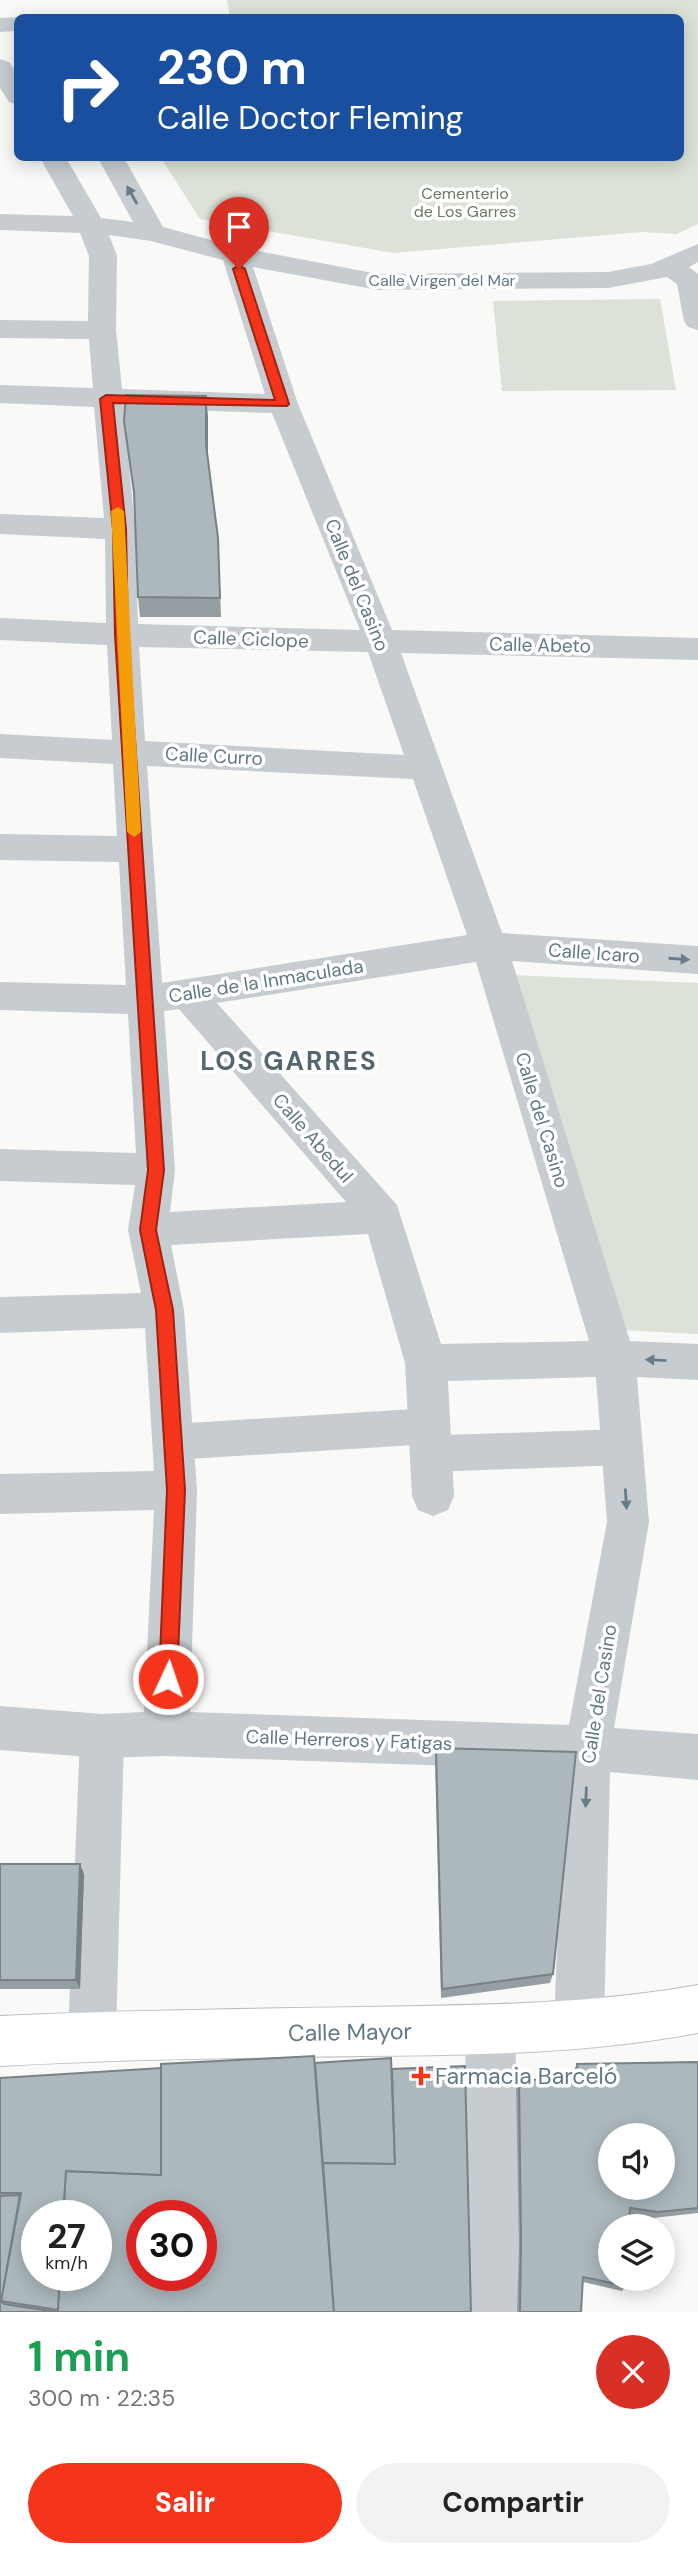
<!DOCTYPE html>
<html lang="es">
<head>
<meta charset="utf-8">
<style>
  :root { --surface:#fff; --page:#f2f2f2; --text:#222; --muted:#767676; --accent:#f5351b }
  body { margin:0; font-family:"DM Sans",sans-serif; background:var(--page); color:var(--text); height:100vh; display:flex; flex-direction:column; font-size:26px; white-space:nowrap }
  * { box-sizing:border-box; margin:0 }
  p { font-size:23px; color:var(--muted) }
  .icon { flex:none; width:38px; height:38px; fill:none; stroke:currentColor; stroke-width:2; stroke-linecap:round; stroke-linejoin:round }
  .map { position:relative; height:2312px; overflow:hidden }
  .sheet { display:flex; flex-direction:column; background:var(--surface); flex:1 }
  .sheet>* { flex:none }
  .guide { position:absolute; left:14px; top:14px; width:670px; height:147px; border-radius:10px; box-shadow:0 4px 18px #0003; background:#1a4fa0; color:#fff; overflow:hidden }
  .controls { position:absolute; left:598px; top:2123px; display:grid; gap:14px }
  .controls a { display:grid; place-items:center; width:77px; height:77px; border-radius:50%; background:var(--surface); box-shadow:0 4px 18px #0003; font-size:35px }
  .speed { position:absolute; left:21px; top:2200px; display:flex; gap:14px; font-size:35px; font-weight:700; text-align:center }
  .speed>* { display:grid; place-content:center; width:91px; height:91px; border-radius:50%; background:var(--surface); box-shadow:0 4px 18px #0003; line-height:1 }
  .speed small { font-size:18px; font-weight:400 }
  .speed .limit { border:10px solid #d22; background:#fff; color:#111 }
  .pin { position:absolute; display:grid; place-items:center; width:60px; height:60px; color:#fff; margin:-72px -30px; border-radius:50% 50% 50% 0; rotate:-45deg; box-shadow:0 0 7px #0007 }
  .pin .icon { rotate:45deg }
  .me { position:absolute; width:77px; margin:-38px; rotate:3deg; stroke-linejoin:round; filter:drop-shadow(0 0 5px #0008) }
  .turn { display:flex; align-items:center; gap:24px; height:147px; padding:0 28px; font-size:32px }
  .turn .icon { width:91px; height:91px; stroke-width:2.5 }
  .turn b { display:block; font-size:49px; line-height:60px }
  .round { display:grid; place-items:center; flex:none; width:74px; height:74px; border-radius:37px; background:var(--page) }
  .summary { display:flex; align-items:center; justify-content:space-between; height:119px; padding:0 28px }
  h1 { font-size:42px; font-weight:700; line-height:52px; color:#1e9e55 }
  .primary-button { display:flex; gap:14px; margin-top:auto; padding:14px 28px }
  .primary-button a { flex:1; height:80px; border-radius:42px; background:var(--accent); color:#fff; font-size:28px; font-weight:700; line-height:80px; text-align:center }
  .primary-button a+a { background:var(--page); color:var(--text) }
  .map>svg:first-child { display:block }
  .green { fill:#dce2d7 }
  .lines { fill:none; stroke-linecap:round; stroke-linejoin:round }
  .secondary-casing { stroke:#b8c0c4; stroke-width:2 }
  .pedestrian { fill:#c6cccf; fill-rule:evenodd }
  .minor { fill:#c6cccf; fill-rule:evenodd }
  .tertiary { fill:#c6cccf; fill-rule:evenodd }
  .secondary { fill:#fff; fill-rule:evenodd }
  .wall { fill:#949ea3 }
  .shaded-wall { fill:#788184 }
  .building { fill:#acb8bd; stroke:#788184; stroke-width:2; fill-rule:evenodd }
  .oneway { fill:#667d89 }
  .route { fill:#f5351b; stroke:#9f2212; stroke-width:2 }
  .slow { fill:#f59e0b }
  .poi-dot { fill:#f5351b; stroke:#fff; stroke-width:2.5 }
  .labels { text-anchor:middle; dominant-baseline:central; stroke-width:7; stroke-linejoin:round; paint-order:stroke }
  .far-park-label { font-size:16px; fill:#697b61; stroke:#fff }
  .far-street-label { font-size:16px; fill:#617985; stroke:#fff }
  .street-label { font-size:19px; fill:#617985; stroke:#fff }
  .near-street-label { font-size:23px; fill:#617985; stroke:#fff }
  .near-poi-label { font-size:23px; fill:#617985; stroke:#fff; text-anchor:start }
  .district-label { font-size:26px; font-weight:bold; letter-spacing:2px; fill:#54666f; stroke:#fff }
</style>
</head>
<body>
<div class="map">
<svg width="698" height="2312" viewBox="0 0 698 2312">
  <rect width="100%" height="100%" fill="#f9f9f7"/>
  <g class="green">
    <path d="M227,0H698V224L677,234L642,232L393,253L200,219L161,158H681V18H230Z"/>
    <path d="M660,299L676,390L502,391L493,301Z"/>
    <path d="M511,975L698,983V1334L620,1330Z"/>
  </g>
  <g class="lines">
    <g class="secondary-casing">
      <path id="secondary" d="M698,1985V2033C586,2054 474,2055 360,2056C240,2058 120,2059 0,2066V2016C120,2010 240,2009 360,2007C474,2005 586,2005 698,1985Z"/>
    </g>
    <g class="pedestrian">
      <path d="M430,1408L444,1413L450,1426L446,1435L622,1429L636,1434L642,1447L636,1460L622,1465L431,1472L417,1467L411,1454L415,1445L173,1460L159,1455L153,1442L159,1429L173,1424Z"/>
      <path d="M102,1715L117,1721L124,1736L116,2036L109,2053L92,2060L75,2053L68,2036L80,1736L87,1721Z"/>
    </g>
    <g class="minor">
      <path d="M18,17L22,18H18V31L0,32V18Z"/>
      <path d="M0,59L9,62L18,75V105L9,102L0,88Z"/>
      <path d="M40,158H66L101,218L133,222L98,158H124L163,227L237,247L378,274L608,272L651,264L698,244V262L689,267L698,274V330L688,327L684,321L677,284L667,277L608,288L378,290L253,267L298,404L392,630L698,638V660L401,653L502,933L698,946V974L512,961L630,1341L698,1344V1380L637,1377L649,1522L614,1728L698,1734V1780L610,1772L604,2024L596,2041L579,2049L562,2041L554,2024L564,1770L166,1756L102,1758L0,1750V1706L102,1714L144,1712L154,1510L0,1514V1474L154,1471L145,1328L0,1333V1297L141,1293L128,1230L135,1185L0,1181V1149L136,1153L128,1014L0,1010V982L126,985L119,862L0,860V834L117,836L113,764L0,758V734L112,740L107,645L0,640V618L106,623L105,539L0,534V514L104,518L94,407L0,403V385L93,388L89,339L0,338V320L88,321L89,256L80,233L0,230V214L73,216ZM109,235L151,241L223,260L265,394L122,389L116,330L117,256ZM124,408L272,413L360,630L138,624L135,529ZM139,647L368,652L404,755L145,741ZM147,766L413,779L467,935L162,983ZM476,962L589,1341L441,1344L397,1205L217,1003ZM179,1009L346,1202L170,1212L175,1170L164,1011ZM368,1234L405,1363L412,1496L418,1510L433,1516L448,1510L454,1496L448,1381L596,1377L607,1522L569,1725L190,1712L197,1490L184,1310L171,1245Z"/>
    </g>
    <path class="tertiary" d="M490,2004L507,2012L515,2029L522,2312H470L465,2029L473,2012Z"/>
    <use href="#secondary" class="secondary"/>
  </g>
  <g class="wall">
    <path d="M208,416V456L219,557L221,617H140L138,597L135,499L124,421Z"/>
    <path d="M436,1748L553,1974L550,1983L441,1998L435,1760Z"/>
    <path d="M0,1864L84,1874L80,1989H0Z"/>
    <path d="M698,2062V2213L653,2218L629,2214L626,2286L622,2291L583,2282L581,2312H517L519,2246L516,2086L519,2078L574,2083L573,2072L577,2064Z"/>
    <path d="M315,2063L392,2074L471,2312H0V2078Z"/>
  </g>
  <g class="shaded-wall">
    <path d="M206,396L208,416V465L206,445Z"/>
    <path d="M80,1864L84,1874L80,1989L76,1980Z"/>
  </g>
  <g class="building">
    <path d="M126,395L206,396V445L218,538L220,598L138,597L134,492L124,421Z"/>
    <path d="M436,1748L576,1752L553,1974L442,1989Z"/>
    <path d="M0,1864H80L76,1980H0Z"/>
    <path d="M314,2056L334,2312H57L60,2275H96V2216H63L66,2171L161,2175V2064ZM142,2216H201V2275H142Z"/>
    <path d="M391,2058L395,2164L323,2163V2166L315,2063Z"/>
    <path d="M698,2062V2208L658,2212L630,2208L629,2226H611V2278H627L626,2286L583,2277L581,2312H520L521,2240L519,2078L579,2084L577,2064ZM611,2135H663V2188H611Z"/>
    <path d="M465,2066L471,2312H334L323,2163L395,2164L392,2069Z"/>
    <path d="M161,2068V2175L66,2171L63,2216H37V2275H60L58,2310L1,2301L21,2193H0V2078Z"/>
    <path d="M20,2195L1,2301L4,2304L57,2312H0V2196Z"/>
  </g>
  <defs><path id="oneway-solid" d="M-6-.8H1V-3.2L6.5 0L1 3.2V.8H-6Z" transform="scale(1.75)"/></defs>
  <g class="oneway">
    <use href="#oneway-solid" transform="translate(132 195) rotate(-119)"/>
    <use href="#oneway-solid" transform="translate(679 959) rotate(4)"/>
    <use href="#oneway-solid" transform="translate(656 1360) rotate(-177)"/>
    <use href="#oneway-solid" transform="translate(626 1499) rotate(86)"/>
    <use href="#oneway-solid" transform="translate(586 1797) rotate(92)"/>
  </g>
  <path class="route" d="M239,265L245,269L289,404L287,406L113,403L126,529L128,635L164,1170L156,1230L173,1310L185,1490L177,1679L175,1686L168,1688L161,1686L159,1679L167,1490L156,1310L140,1230L148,1170L115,635L113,529L100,399L106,395L275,400L233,269Z"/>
  <path class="slow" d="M118,507L124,511L141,832L134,837L127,832L111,511Z"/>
  <path class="poi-dot" d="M417.5 2065.5h7v7h7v7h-7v7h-7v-7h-7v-7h7z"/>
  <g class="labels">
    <g class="far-park-label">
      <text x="465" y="193">Cementerio<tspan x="465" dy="18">de Los Garres</tspan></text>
    </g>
    <g class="far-street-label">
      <text x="442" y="280">Calle Virgen del Mar</text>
    </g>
    <g class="street-label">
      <text transform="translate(357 585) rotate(68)">Calle del Casino</text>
      <text transform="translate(251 639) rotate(2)">Calle Ciclope</text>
      <text transform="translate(540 645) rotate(1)">Calle Abeto</text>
      <text transform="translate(214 756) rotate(3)">Calle Curro</text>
      <text transform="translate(594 953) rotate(4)">Calle Icaro</text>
      <text transform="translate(266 981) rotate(-9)">Calle de la Inmaculada</text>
      <text transform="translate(542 1120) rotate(73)">Calle del Casino</text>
      <text transform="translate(313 1138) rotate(49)">Calle Abedul</text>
      <text transform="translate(599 1694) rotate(-81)">Calle del Casino</text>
      <text transform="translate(349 1740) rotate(2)">Calle Herreros y Fatigas</text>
    </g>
    <g class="near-street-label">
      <text transform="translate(350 2032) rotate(-1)">Calle Mayor</text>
    </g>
    <g class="near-poi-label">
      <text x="435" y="2076">Farmacia Barceló</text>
    </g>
    <g class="district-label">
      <text x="289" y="1061">LOS GARRES</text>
    </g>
  </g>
</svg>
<div class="controls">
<a><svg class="icon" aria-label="sound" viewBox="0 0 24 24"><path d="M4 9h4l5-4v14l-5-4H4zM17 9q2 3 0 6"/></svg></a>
<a><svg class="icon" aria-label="layers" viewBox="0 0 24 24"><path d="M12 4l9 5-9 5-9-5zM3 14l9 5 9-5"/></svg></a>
</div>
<div class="speed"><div>27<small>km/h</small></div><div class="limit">30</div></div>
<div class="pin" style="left:239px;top:269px;background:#d93025"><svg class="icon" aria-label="arrive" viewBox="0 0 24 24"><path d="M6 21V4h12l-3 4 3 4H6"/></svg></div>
<svg class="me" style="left:168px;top:1679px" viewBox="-20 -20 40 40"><circle r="17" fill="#f5351b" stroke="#fff" stroke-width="3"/><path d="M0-11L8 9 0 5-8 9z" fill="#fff"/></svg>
<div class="guide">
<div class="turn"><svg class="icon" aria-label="right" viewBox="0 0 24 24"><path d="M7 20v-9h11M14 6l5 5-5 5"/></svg><div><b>230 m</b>Calle Doctor Fleming</div></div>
</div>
</div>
<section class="sheet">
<div class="summary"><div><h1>1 min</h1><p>300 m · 22:35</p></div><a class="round" style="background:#d93025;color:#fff"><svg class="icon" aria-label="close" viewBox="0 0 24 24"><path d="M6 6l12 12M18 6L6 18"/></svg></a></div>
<div class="primary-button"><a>Salir</a><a>Compartir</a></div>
</section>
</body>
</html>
